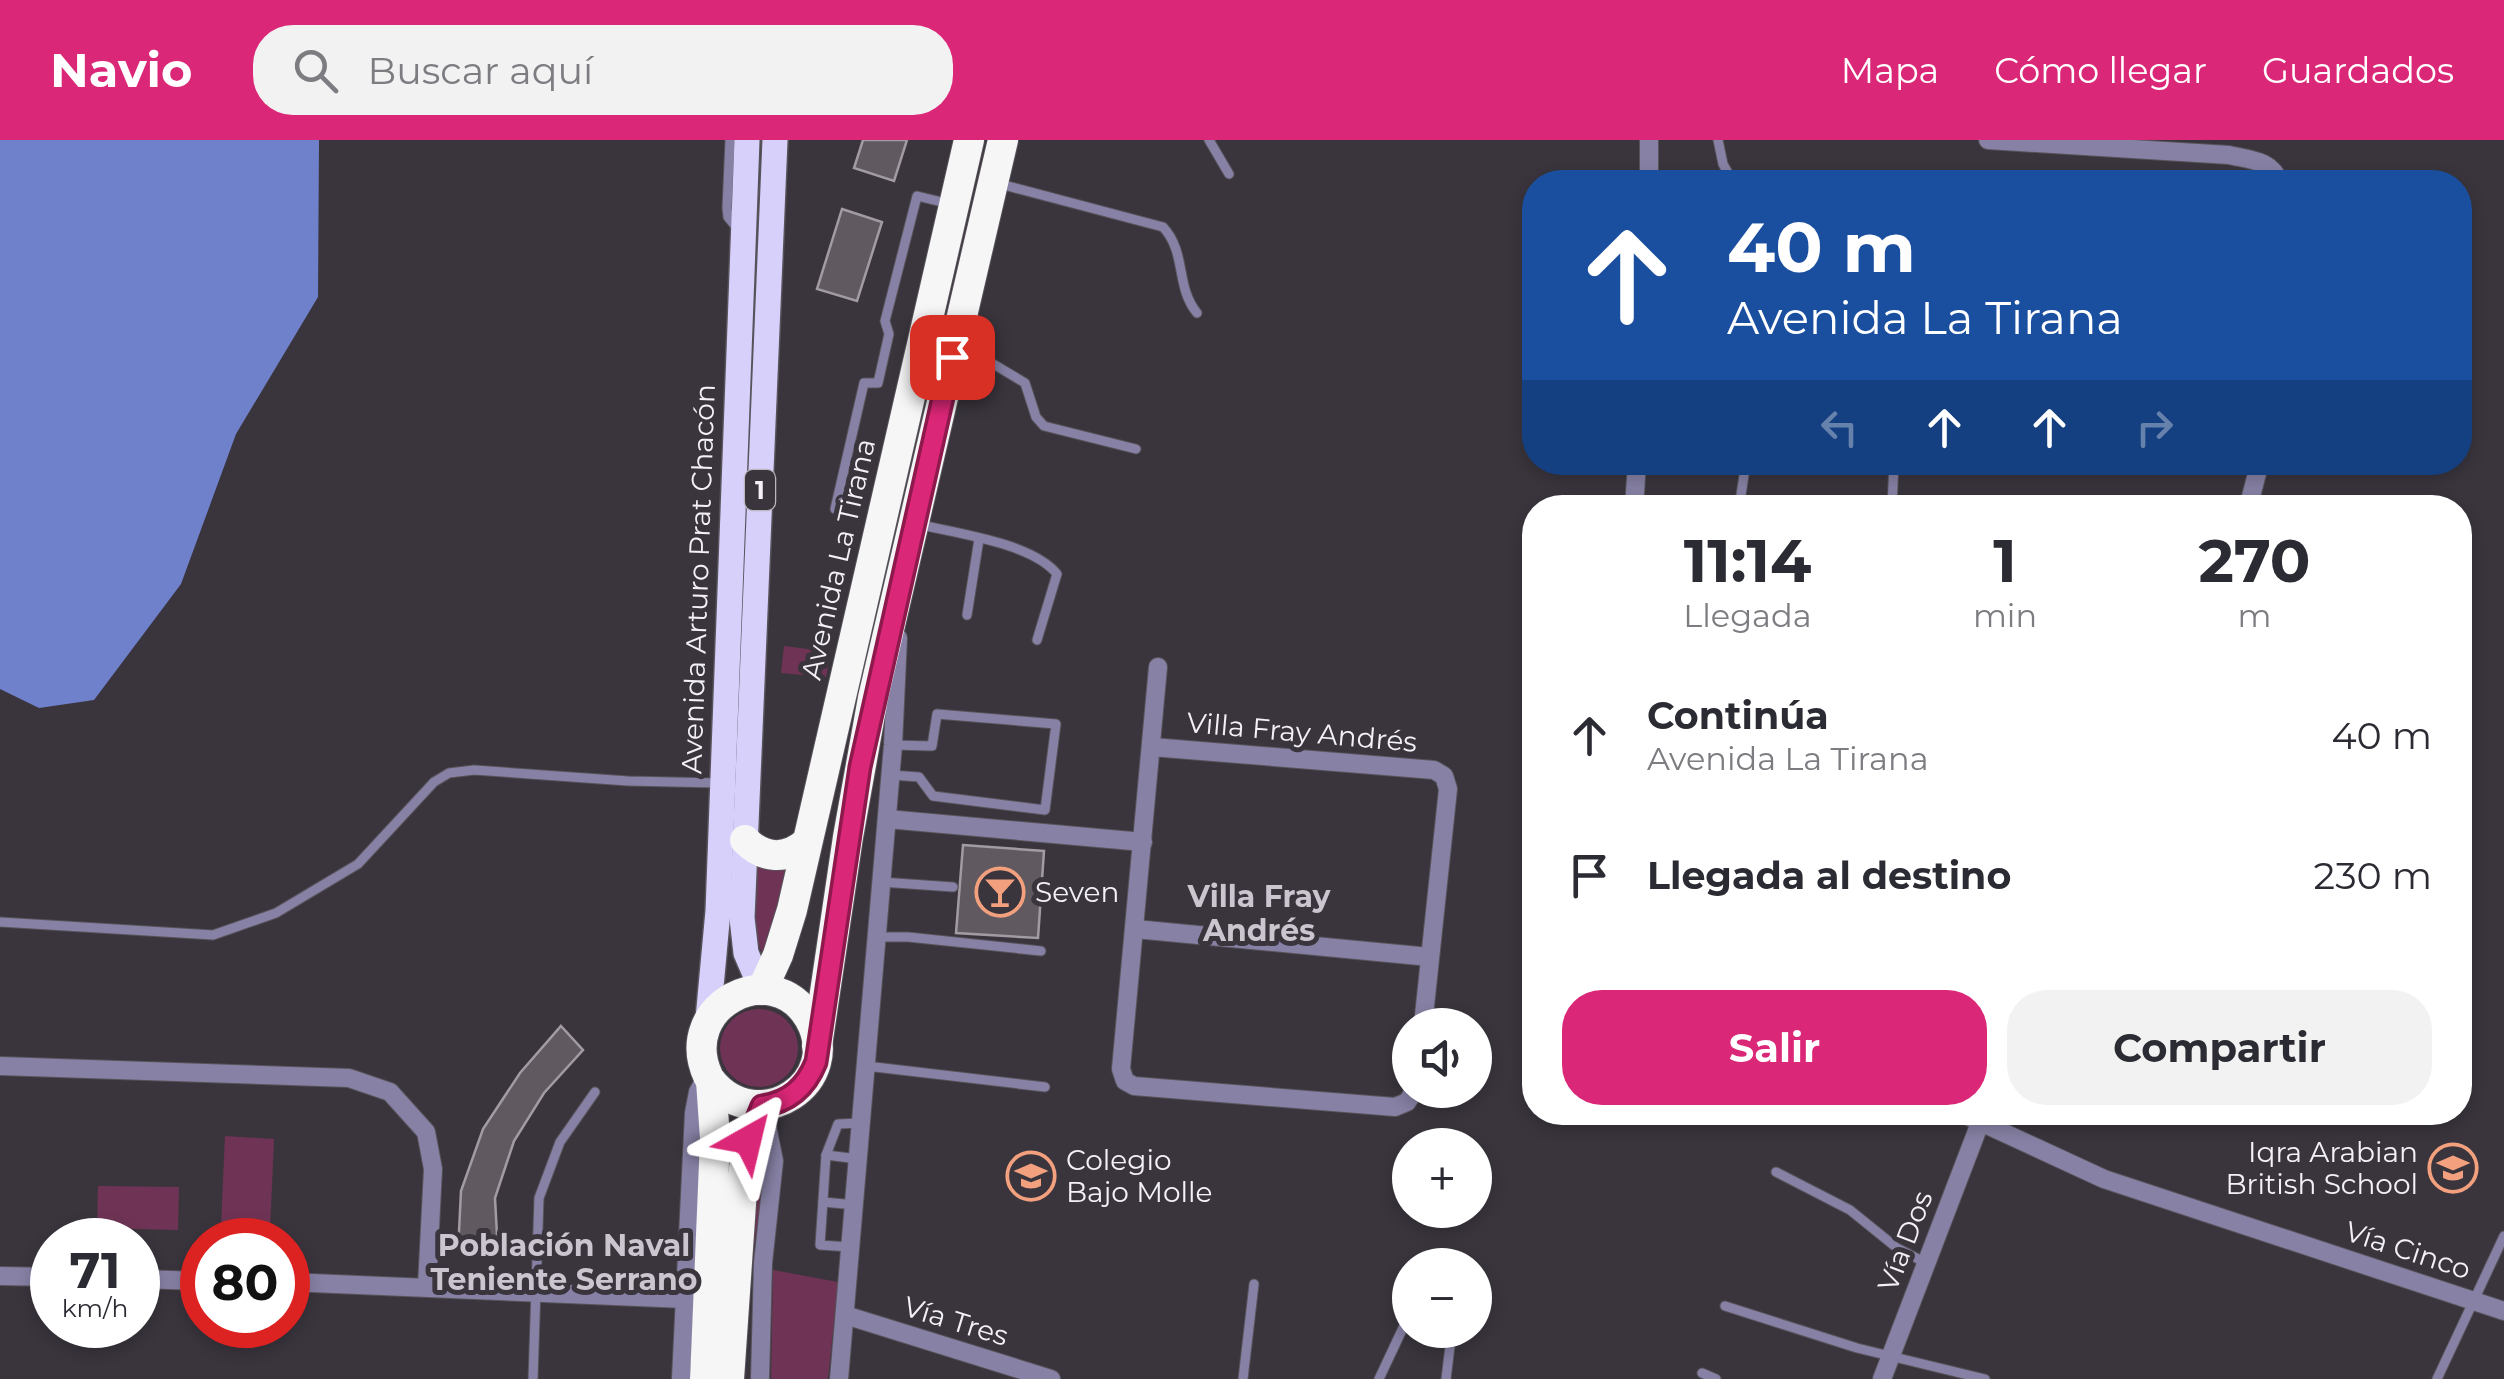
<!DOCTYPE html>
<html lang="es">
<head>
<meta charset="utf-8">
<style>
  :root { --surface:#fff; --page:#f2f2f3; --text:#2b2b33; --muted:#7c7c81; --accent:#db2777 }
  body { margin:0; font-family:Montserrat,sans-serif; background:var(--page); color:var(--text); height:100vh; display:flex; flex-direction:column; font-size:38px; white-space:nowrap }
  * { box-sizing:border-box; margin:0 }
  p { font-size:32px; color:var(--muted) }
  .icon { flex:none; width:55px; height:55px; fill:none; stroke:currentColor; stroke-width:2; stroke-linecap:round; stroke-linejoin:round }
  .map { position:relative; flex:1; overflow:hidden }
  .drawer { position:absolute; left:1522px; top:355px; width:950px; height:630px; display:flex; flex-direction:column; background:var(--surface); border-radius:40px; box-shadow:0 5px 15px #0003 }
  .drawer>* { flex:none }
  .banner { position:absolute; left:1522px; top:30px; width:950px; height:305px; border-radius:40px; box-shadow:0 5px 15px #0003; background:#1a4fa0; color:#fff; overflow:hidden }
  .tools { position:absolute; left:1392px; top:868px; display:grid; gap:20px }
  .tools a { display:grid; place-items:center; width:100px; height:100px; border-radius:50%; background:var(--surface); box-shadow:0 5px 15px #0003; font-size:50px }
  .speed { position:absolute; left:30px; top:1078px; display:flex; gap:20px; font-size:50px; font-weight:700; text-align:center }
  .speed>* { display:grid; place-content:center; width:130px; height:130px; border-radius:50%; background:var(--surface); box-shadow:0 5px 15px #0003; line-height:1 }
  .speed small { font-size:25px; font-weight:400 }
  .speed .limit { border:15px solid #d22; background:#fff; color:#111 }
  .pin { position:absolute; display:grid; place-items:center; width:85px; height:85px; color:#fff; margin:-42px; border-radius:20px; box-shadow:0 5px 15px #0006 }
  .me { position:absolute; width:110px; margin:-55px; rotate:37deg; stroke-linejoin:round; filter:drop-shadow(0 0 8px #0008) }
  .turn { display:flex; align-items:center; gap:35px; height:210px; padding:0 40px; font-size:45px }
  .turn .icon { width:130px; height:130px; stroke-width:2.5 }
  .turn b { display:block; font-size:70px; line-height:85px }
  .lanes { display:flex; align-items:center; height:95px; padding:0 40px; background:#0003; justify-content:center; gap:50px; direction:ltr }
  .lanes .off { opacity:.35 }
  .eta { display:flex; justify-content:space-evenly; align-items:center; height:170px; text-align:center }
  .eta b { font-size:60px; font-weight:700; line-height:70px }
  .action { display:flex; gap:20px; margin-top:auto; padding:20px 40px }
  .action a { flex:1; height:115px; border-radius:40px; background:var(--accent); color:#fff; font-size:40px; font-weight:700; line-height:115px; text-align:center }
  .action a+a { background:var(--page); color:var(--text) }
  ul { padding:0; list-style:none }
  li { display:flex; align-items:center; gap:30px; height:140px; padding:0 40px }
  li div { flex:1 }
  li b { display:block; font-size:38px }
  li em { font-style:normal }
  header { display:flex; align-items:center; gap:60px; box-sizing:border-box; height:140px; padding:0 50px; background:var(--accent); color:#fff }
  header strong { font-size:48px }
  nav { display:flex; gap:55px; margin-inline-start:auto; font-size:35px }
  .search { width:700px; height:90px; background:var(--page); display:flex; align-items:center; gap:25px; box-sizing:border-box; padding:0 35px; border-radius:40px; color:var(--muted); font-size:38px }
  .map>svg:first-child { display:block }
  .green { fill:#6f3455 }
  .water { fill:#7081cc }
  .building { fill:#615960; stroke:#a39ba3; stroke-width:2.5 }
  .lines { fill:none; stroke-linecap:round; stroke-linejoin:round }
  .lane-casing { stroke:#58535b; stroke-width:11 }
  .street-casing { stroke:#58535b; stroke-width:20 }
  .primary-casing { stroke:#58535b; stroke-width:28 }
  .highway-casing { stroke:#58535b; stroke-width:32 }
  .lane { stroke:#8782a5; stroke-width:9 }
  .street { stroke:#8782a5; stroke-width:18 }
  .primary { stroke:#d6d0fb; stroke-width:25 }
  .highway { stroke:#f6f6f6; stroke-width:30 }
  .route-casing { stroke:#8e194d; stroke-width:25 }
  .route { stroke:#db2777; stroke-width:18 }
  .labels { text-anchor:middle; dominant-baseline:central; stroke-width:10; stroke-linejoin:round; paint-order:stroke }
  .shield { fill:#3a353d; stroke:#bcb9be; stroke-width:2.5 }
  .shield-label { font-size:25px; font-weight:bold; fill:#f3f1f6 }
  .street-label { font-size:28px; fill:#f3f1f6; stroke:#3a353d }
  .poi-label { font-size:28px; fill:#f3f1f6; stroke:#3a353d; text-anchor:start }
  .neighbourhood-label { font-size:30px; font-weight:bold; fill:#cac5cf; stroke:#3a353d }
</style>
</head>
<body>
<header>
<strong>Navio</strong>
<div class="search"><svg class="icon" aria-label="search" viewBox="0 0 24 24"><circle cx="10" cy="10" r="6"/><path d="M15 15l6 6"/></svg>Buscar aquí</div>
<nav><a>Mapa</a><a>Cómo llegar</a><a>Guardados</a></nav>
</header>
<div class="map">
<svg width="2504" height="1239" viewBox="0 0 2504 1239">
  <rect width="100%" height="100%" fill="#3a353d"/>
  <g class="green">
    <path d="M784,506L831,512L826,537L781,533Z"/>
    <path d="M756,724L772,730L790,726L764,818L754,793Z"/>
    <circle cx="759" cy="908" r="39"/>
    <path d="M225,996L274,999L270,1090L221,1088Z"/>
    <path d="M762,1003L767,1020L753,1113L744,1112Z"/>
    <path d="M98,1046L179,1047L178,1090L97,1088Z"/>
    <path d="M773,1130L838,1142L828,1239H771Z"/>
  </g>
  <path class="water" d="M0,0H319L318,157L236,294L181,444L94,560L39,568L0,549Z"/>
  <g class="building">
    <path d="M863,0H907L894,41L854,28Z"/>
    <path d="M842,69L882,82L857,161L817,149Z"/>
    <path d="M963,705L1044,711L1038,798L956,793Z"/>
    <path d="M561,886L583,910L544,953L514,1001L495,1058L498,1114L458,1112L461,1051L483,989L520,933Z"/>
  </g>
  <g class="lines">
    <g class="lane-casing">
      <g id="lane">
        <path d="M730,0L727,68L728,77L738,89"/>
        <path d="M1209,0L1229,34"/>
        <path d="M1718,0L1723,24L1733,42"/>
        <path d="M1000,44L1163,87C1187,113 1175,146 1197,173"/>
        <path d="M960,218L995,225L1025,243L1036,277L1044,286L1136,309"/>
        <path d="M1739,368L1746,322"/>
        <path d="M1892,368L1894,322"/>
        <path d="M835,369L864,243H878L889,194L885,181L917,56L946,63"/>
        <path d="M917,384C955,393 1032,403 1057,434L1037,500"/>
        <path d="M967,475L979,399"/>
        <path d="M891,635L919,637L933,656L1045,670L1056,584L937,574L932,606L893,605"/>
        <path d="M881,742L953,747"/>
        <path d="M0,782L213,795L276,773L358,724L434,642L449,633L474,630L628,641L719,643"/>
        <path d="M877,797H908L1041,811"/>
        <path d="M866,926L1045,947"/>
        <path d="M826,1015L838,984L861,983"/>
        <path d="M1776,1032L1850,1070L1897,1108L1926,1123"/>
        <path d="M823,1062L855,1065"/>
        <path d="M850,1107L820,1105L826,1015L858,1019"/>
        <path d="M1725,1166L1857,1208L1985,1239"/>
        <path d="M1702,1233L1716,1239"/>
        <path d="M533,1239L539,1058L560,1002L595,952"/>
        <path d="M1243,1239L1254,1144"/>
        <path d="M1379,1239L1410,1173"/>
        <path d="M1446,1239L1452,1190"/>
        <path d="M2437,1239L2504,1096"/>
      </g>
    </g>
    <g class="street-casing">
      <g id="street">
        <path d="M1649,0V42"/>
        <path d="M1988,0L2229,15C2250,20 2272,20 2279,42"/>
        <path d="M1634,368L1637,322"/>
        <path d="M2248,368L2260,322"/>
        <path d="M1158,527L1121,929L1125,941L1134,946L1395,967L1407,962L1415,950"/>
        <path d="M1152,607L1434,630L1444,636L1448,649L1423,885"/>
        <path d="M887,679L1143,702"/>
        <path d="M1135,789L1430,817"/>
        <path d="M0,926L349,938L390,952L426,992L433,1029L427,1146"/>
        <path d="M1959,972L2104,1039L2504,1171"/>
        <path d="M0,1136L52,1137"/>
        <path d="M138,1139L202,1141"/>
        <path d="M288,1142L685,1159"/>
        <path d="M845,1175L1051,1239"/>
        <path d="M681,1239L694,973L698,952L706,938"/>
        <path d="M760,1239L763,1123L774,1021L763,966"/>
        <path d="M839,1239L893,605L898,498"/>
        <path d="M1882,1239L1980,983"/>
      </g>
    </g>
    <g class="primary-casing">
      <g id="primary">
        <path d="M762,850L746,813L742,778L775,0"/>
        <path d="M708,879L718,771L747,0"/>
      </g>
    </g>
    <g class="highway-casing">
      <g id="highway">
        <path d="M745,700C763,719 786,720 806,703"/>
        <path d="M762,850L778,815L792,770L969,0"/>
        <path d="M817,906L848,697L873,558L1003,0"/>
        <path d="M708,936C676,866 772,816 809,878C846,942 758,999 711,941"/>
        <path d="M705,1239L715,999L711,941"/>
        <path d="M729,1239L743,1035L748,1000L762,966"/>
      </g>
    </g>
    <use href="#lane" class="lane"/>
    <use href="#street" class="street"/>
    <use href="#primary" class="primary"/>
    <use href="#highway" class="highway"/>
  </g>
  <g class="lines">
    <g class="route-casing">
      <path id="route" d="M748,1000L762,966C790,962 806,947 816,922L860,627L952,217"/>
    </g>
    <use href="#route" class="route"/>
  </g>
  <defs>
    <g id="bar-ring" transform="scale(2.5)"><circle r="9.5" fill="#3a353d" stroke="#f2a07e" stroke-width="1.5"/><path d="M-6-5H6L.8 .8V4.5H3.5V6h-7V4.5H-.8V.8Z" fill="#f2a07e"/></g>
    <g id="school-ring" transform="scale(2.5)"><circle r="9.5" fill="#3a353d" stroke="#f2a07e" stroke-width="1.5"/><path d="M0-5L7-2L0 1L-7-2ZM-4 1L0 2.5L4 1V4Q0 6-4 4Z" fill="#f2a07e"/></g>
  </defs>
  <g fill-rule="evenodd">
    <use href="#bar-ring" x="1000" y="752"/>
    <use href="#school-ring" x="2453" y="1028"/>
    <use href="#school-ring" x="1031" y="1036"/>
  </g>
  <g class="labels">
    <rect class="shield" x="745" y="330" width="30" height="40" rx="8"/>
    <g class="shield-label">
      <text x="760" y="350">1</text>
    </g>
    <g class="street-label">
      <text transform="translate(838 419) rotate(-77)">Avenida La Tirana</text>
      <text transform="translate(698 439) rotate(-88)">Avenida Arturo Prat Chacón</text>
      <text transform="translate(1302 592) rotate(5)">Villa Fray Andrés</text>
      <text transform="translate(1905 1101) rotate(-69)">Vía Dos</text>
      <text transform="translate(2408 1110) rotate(18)">Vía Cinco</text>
      <text transform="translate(956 1181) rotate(17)">Vía Tres</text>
    </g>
    <g class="poi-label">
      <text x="1035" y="752">Seven</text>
      <text x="2418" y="1012" text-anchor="end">Iqra Arabian<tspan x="2418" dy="32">British School</tspan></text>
      <text x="1066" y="1020">Colegio<tspan x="1066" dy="32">Bajo Molle</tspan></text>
    </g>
    <g class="neighbourhood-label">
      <text x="1259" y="756">Villa Fray<tspan x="1259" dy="34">Andrés</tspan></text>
      <text x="564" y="1105">Población Naval<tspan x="564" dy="34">Teniente Serrano</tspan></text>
    </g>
  </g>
</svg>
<div class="tools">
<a><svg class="icon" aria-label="sound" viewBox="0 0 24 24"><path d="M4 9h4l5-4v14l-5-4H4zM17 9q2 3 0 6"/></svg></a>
<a>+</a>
<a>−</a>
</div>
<div class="speed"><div>71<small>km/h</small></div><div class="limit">80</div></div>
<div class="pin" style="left:952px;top:217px;background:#d93025"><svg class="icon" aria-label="arrive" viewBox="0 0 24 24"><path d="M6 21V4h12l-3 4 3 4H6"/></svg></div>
<svg class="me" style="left:748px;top:1000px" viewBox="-20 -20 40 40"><path d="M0-17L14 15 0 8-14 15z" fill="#db2777" stroke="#fff" stroke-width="4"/></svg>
<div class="banner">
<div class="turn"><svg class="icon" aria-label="ahead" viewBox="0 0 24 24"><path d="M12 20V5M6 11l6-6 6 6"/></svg><div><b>40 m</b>Avenida La Tirana</div></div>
<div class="lanes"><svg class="icon off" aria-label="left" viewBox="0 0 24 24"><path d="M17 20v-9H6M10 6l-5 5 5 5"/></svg><svg class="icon" aria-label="ahead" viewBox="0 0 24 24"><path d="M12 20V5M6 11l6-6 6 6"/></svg><svg class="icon" aria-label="ahead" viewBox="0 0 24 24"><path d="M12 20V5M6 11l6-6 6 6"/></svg><svg class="icon off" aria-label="right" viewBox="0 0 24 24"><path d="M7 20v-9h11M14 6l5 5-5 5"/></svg></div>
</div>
<section class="drawer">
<div class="eta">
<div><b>11:14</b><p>Llegada</p></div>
<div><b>1</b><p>min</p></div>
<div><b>270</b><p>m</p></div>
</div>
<ul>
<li><svg class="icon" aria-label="ahead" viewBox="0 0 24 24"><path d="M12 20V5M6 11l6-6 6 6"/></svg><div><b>Continúa</b><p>Avenida La Tirana</p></div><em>40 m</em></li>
<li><svg class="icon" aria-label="arrive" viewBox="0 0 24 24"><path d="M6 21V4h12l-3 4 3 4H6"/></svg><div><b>Llegada al destino</b></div><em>230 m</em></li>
</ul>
<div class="action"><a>Salir</a><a>Compartir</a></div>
</section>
</div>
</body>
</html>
